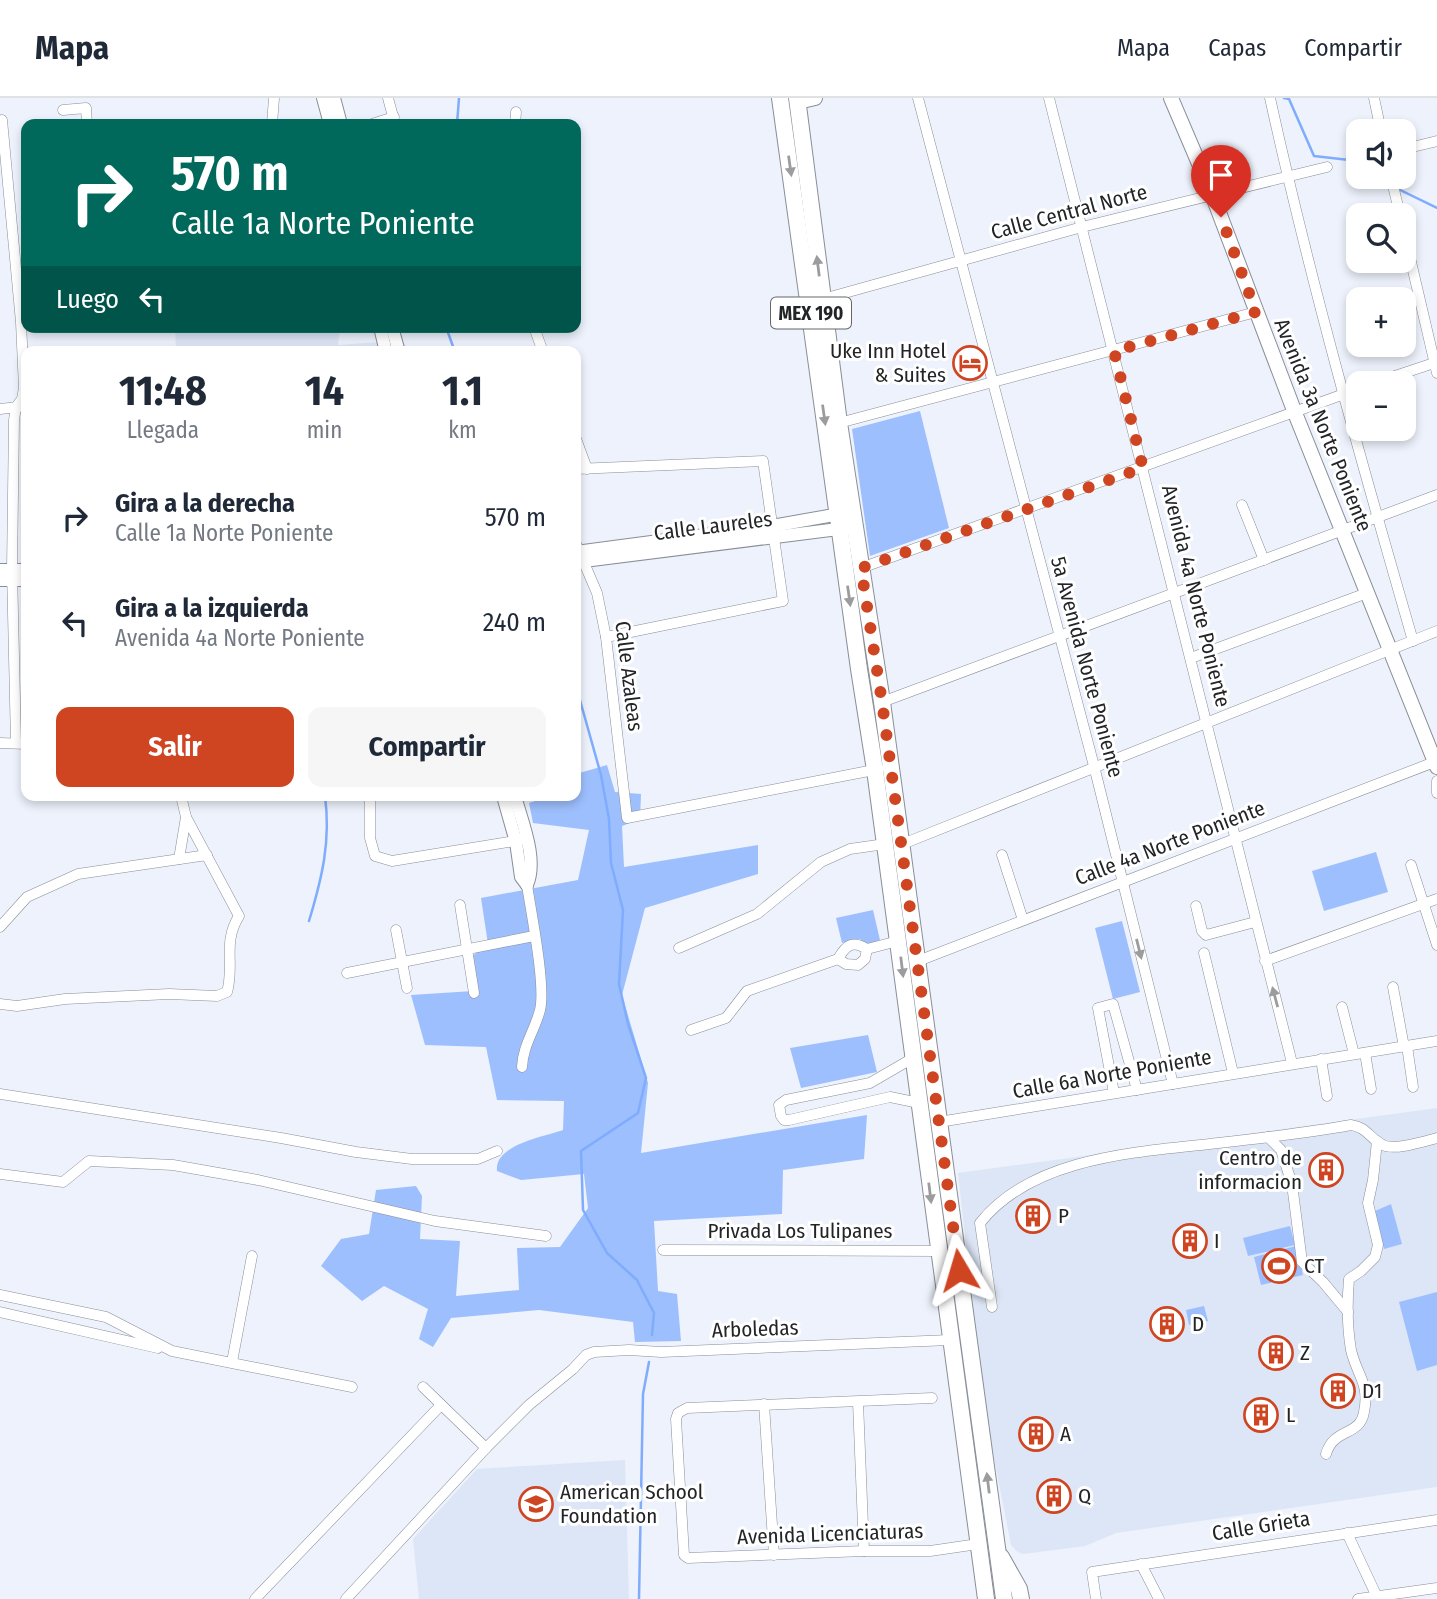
<!DOCTYPE html>
<html lang="es">
<head>
<meta charset="utf-8">
<style>
  :root { --surface:#fff; --page:#f6f6f7; --text:#1f2937; --muted:#747a83; --line:#e0e1e3; --accent:#cf4521 }
  body { margin:0; font-family:"Fira Sans Condensed",sans-serif; background:var(--page); color:var(--text); height:100vh; display:flex; flex-direction:column; font-size:26px; white-space:nowrap }
  * { box-sizing:border-box; margin:0 }
  p { font-size:23px; color:var(--muted) }
  .icon { flex:none; width:38px; height:38px; fill:none; stroke:currentColor; stroke-width:2; stroke-linecap:round; stroke-linejoin:round }
  .map { position:relative; flex:1; overflow:hidden }
  .details { position:absolute; left:21px; top:248px; width:560px; height:455px; display:flex; flex-direction:column; background:var(--surface); border-radius:14px; box-shadow:0 4px 10px #0003 }
  .details>* { flex:none }
  .guide { position:absolute; left:21px; top:21px; width:560px; height:214px; border-radius:14px; box-shadow:0 4px 10px #0003; background:#00695c; color:#fff; overflow:hidden }
  .controls { position:absolute; left:1346px; top:21px; display:grid; gap:14px }
  .controls a { display:grid; place-items:center; width:70px; height:70px; border-radius:14px; background:var(--surface); box-shadow:0 4px 10px #0003; font-size:35px }
  .pin { position:absolute; display:grid; place-items:center; width:60px; height:60px; color:#fff; margin:-72px -30px; border-radius:50% 50% 50% 0; rotate:-45deg; box-shadow:0 0 7px #0007 }
  .pin .icon { rotate:45deg }
  .me { position:absolute; width:77px; margin:-38px; rotate:353deg; stroke-linejoin:round; filter:drop-shadow(0 0 5px #0008) }
  .turn { display:flex; align-items:center; gap:24px; height:147px; padding:0 35px; font-size:32px }
  .turn .icon { width:91px; height:91px; stroke-width:2.5 }
  .turn b { display:block; font-size:49px; line-height:60px }
  .then { display:flex; align-items:center; height:66px; padding:0 35px; background:#0003; gap:14px; font-size:26px }
  .eta { display:flex; justify-content:space-evenly; align-items:center; height:119px; text-align:center }
  .eta b { font-size:42px; font-weight:700; line-height:49px }
  .button { display:flex; gap:14px; margin-top:auto; padding:14px 35px }
  .button a { flex:1; height:80px; border-radius:14px; background:var(--accent); color:#fff; font-size:28px; font-weight:700; line-height:80px; text-align:center }
  .button a+a { background:var(--page); color:var(--text) }
  ul { padding:0; list-style:none }
  li { display:flex; align-items:center; gap:21px; height:105px; padding:0 35px }
  li div { flex:1 }
  li b { display:block; font-size:26px }
  li em { font-style:normal }
  header { display:flex; align-items:center; gap:42px; box-sizing:border-box; height:98px; padding:0 35px; background:var(--surface); border-bottom:2px solid var(--line) }
  header strong { font-size:33px }
  nav { display:flex; gap:38px; margin-inline-start:auto; font-size:24px }
  .map>svg:first-child { display:block }
  .built { fill:#dde6f6 }
  .green { fill:#9dbffd }
  .lines { fill:none; stroke-linecap:round; stroke-linejoin:round }
  .stream { stroke:#80acfe; stroke-width:2.5 }
  .minor-casing { stroke:#898e97; stroke-width:11 }
  .tertiary-casing { stroke:#898e97; stroke-width:14 }
  .secondary-casing { stroke:#898e97; stroke-width:16 }
  .primary-casing { stroke:#898e97; stroke-width:18 }
  .minor { stroke:#fff; stroke-width:10 }
  .tertiary { stroke:#fff; stroke-width:12 }
  .secondary { stroke:#fff; stroke-width:14 }
  .primary { stroke:#fff; stroke-width:16 }
  .oneway { fill:#9c9c9e }
  .route { stroke:#cf4521; stroke-width:12; stroke-dasharray:0 21.6 }
  .labels { text-anchor:middle; dominant-baseline:central; stroke-width:6; stroke-linejoin:round; paint-order:stroke }
  .shield { fill:#fff; stroke:#646668; stroke-width:2 }
  .shield-label { font-size:19px; font-weight:bold; fill:#222427 }
  .street-label { font-size:21px; fill:#222427; stroke:#fff }
  .poi-label { font-size:21px; fill:#222427; stroke:#fff; text-anchor:start }
</style>
</head>
<body>
<header>
<strong>Mapa</strong>
<nav><a>Mapa</a><a>Capas</a><a>Compartir</a></nav>
</header>
<div class="map">
<svg width="1437" height="1501" viewBox="0 0 1437 1501">
  <rect width="100%" height="100%" fill="#edf2fc"/>
  <g class="built">
    <path d="M175,229H340L338,247L380,244L383,254H176Z"/>
    <path d="M1437,1010V1389L1116,1435L1085,1448L1023,1456L1016,1453L1011,1447L984,1309L958,1075Z"/>
    <path d="M625,1362L629,1501H419L413,1441L477,1371Z"/>
  </g>
  <g class="green">
    <path d="M920,313L949,430L870,458L852,331Z"/>
    <path d="M607,667L615,694L641,696L640,721L622,728L624,769L758,747V776L645,810L622,897L648,985L641,1055L867,1017L864,1061L783,1072L782,1116L654,1123L658,1193L677,1196L681,1243L635,1244L633,1224L539,1212L451,1220L433,1249L419,1241L428,1211L384,1188L362,1203L321,1168L341,1141L369,1136L376,1092L416,1088L422,1098L420,1141L460,1143L456,1198L519,1192L517,1150L560,1149L588,1110L584,1076L521,1082L497,1073C494,1047 543,1039 563,1032L564,1003L497,1002L486,949L425,947L411,897L473,893L471,859L488,846L481,800L578,782L589,732L533,725L529,705L550,698H576V676Z"/>
    <path d="M1376,754L1388,794L1324,813L1312,773Z"/>
    <path d="M873,812L880,842L866,847L860,841L842,845L836,820Z"/>
    <path d="M1122,823L1140,894L1113,901L1095,830Z"/>
    <path d="M868,937L877,974L801,990L790,950Z"/>
    <path d="M1391,1106L1402,1146L1384,1151L1375,1113Z"/>
    <path d="M1290,1128L1295,1147L1248,1158L1243,1140Z"/>
    <path d="M1296,1148L1303,1177L1261,1187L1254,1159Z"/>
    <path d="M1437,1194V1267L1417,1273L1399,1204Z"/>
    <path d="M1204,1208L1208,1223L1189,1227L1186,1212Z"/>
  </g>
  <g class="lines">
    <g class="stream">
      <path d="M1284,0L1289,1L1314,58L1358,63"/>
      <path d="M457,26L459,0"/>
      <path d="M1379,79L1390,86"/>
      <path d="M1396,90L1437,110"/>
      <path d="M446,229L455,254"/>
      <path d="M576,588L601,677L609,721L611,765L623,812L619,886L628,926L646,980L638,1015L581,1053L583,1112L607,1155L637,1182L654,1215L652,1237"/>
      <path d="M309,823C322,780 331,743 325,698"/>
      <path d="M639,1501L643,1296L649,1264"/>
    </g>
    <g class="minor-casing">
      <g id="minor">
        <path d="M388,0L395,26"/>
        <path d="M918,0L1094,668L1173,986"/>
        <path d="M1049,0L1292,965"/>
        <path d="M1270,0C1310,182 1361,363 1413,543"/>
        <path d="M1374,0L1381,33"/>
        <path d="M63,12L86,10L87,26"/>
        <path d="M2,22L21,224L24,290L22,301L16,309L14,322L12,472L16,645"/>
        <path d="M272,26L274,0"/>
        <path d="M372,26L394,19"/>
        <path d="M515,26L516,14"/>
        <path d="M1404,51L1437,43"/>
        <path d="M1391,79L1400,117"/>
        <path d="M1404,134L1437,275"/>
        <path d="M823,201L1082,129L1327,69"/>
        <path d="M534,229L543,254"/>
        <path d="M1374,285L1437,264"/>
        <path d="M0,311L26,308"/>
        <path d="M839,325L1256,214"/>
        <path d="M576,341L587,371"/>
        <path d="M576,371L763,363L783,503L606,539"/>
        <path d="M1242,407L1264,462"/>
        <path d="M576,446L597,495L606,539L627,720L879,671"/>
        <path d="M861,470L1358,291"/>
        <path d="M1191,560L1367,495"/>
        <path d="M882,604L1437,397"/>
        <path d="M0,645L26,646"/>
        <path d="M1437,683V695"/>
        <path d="M370,698V740L375,758L392,763L521,742"/>
        <path d="M900,747L1437,533"/>
        <path d="M1002,757L1023,822"/>
        <path d="M179,761L186,719"/>
        <path d="M1411,767L1437,847"/>
        <path d="M460,807L474,895"/>
        <path d="M1196,808L1202,833L1206,837L1255,824"/>
        <path d="M0,829L27,799L78,776L207,757"/>
        <path d="M396,832L407,890"/>
        <path d="M679,850L757,816L821,764L850,751L885,746"/>
        <path d="M1204,855L1233,975"/>
        <path d="M838,861L846,866L858,867L865,861L867,851"/>
        <path d="M918,863L1437,663"/>
        <path d="M1265,863L1437,801"/>
        <path d="M347,875L534,838"/>
        <path d="M1393,889L1404,949"/>
        <path d="M0,906L17,908L65,901L169,896L217,898L227,894C235,867 222,845 239,818L186,719L181,698"/>
        <path d="M1342,909L1354,956"/>
        <path d="M691,932L726,920L747,893L838,861C846,847 852,842 867,851L898,843"/>
        <path d="M1407,948L1413,989"/>
        <path d="M1365,955L1371,991"/>
        <path d="M913,960L870,985L786,1002L779,1007L781,1018L784,1022H789L890,999L919,1005"/>
        <path d="M1321,961L1327,998"/>
        <path d="M522,969C523,947 535,932 540,912C546,888 531,814 527,787"/>
        <path d="M1114,995L1098,910L1113,906L1137,992"/>
        <path d="M0,996L281,1040L356,1054L412,1061H478L497,1053"/>
        <path d="M939,1024L1437,943"/>
        <path d="M1268,1039L1281,1052L1292,1086L1302,1164L1323,1184L1348,1214"/>
        <path d="M0,1076L63,1084L89,1063L173,1067L258,1082L435,1123L546,1138"/>
        <path d="M663,1152L938,1153"/>
        <path d="M0,1197L106,1219L172,1253L352,1289"/>
        <path d="M992,1209L980,1125C1033,1058 1140,1054 1218,1045C1262,1040 1307,1035 1351,1027C1367,1029 1370,1041 1383,1047C1394,1053 1425,1043 1437,1040"/>
        <path d="M0,1214L158,1250"/>
        <path d="M232,1264L252,1158"/>
        <path d="M423,1289L486,1350"/>
        <path d="M932,1300L687,1310L678,1315L676,1321L684,1457L688,1460L864,1453H930L978,1446"/>
        <path d="M858,1304L864,1453"/>
        <path d="M764,1306L774,1457"/>
        <path d="M1326,1356C1334,1329 1360,1339 1364,1314C1370,1285 1357,1278 1351,1252C1347,1228 1347,1204 1349,1181L1361,1173L1375,1159L1378,1147L1368,1105L1373,1082L1377,1043"/>
        <path d="M1347,1435L1378,1501"/>
        <path d="M1141,1466L1159,1501"/>
        <path d="M255,1501L441,1307"/>
        <path d="M346,1501L486,1350L529,1307L573,1271L586,1257L594,1254L629,1252L661,1254L950,1242"/>
        <path d="M1096,1501L1092,1474L1437,1422"/>
        <path d="M1358,1501L1437,1490"/>
      </g>
    </g>
    <g class="tertiary-casing">
      <g id="tertiary">
        <path d="M323,0L330,26"/>
        <path d="M334,0L341,26"/>
        <path d="M380,229L386,254"/>
        <path d="M392,229L399,254"/>
        <path d="M576,454L772,428L845,415"/>
        <path d="M576,464L846,430"/>
        <path d="M0,472H26"/>
        <path d="M0,482H26"/>
        <path d="M503,698L516,744L521,779L527,787"/>
        <path d="M515,698C522,724 538,761 527,787"/>
      </g>
    </g>
    <g class="secondary-casing">
      <g id="secondary">
        <path d="M1171,0L1212,96L1295,315L1437,669"/>
        <path d="M798,4L815,0"/>
      </g>
    </g>
    <g class="primary-casing">
      <g id="primary">
        <path d="M780,0L859,571L875,672L986,1501"/>
        <path d="M797,0L839,325L882,604L1004,1501"/>
        <path d="M1001,1459L1019,1491L1021,1501"/>
      </g>
    </g>
    <use href="#minor" class="minor"/>
    <use href="#tertiary" class="tertiary"/>
    <use href="#secondary" class="secondary"/>
    <use href="#primary" class="primary"/>
  </g>
  <defs><path id="oneway-solid" d="M-6-.8H1V-3.2L6.5 0L1 3.2V.8H-6Z" transform="scale(1.75)"/></defs>
  <g class="oneway">
    <use href="#oneway-solid" transform="translate(790 68) rotate(82)"/>
    <use href="#oneway-solid" transform="translate(818 168) rotate(-97)"/>
    <use href="#oneway-solid" transform="translate(824 317) rotate(82)"/>
    <use href="#oneway-solid" transform="translate(849 498) rotate(82)"/>
    <use href="#oneway-solid" transform="translate(1139 851) rotate(76)"/>
    <use href="#oneway-solid" transform="translate(902 869) rotate(83)"/>
    <use href="#oneway-solid" transform="translate(1275 899) rotate(-105)"/>
    <use href="#oneway-solid" transform="translate(930 1095) rotate(83)"/>
    <use href="#oneway-solid" transform="translate(988 1385) rotate(-97)"/>
  </g>
  <g class="lines">
    <path class="route" d="M959,1172L882,604L861,470L1143,370L1114,253L1256,214L1221,119"/>
  </g>
  <defs>
    <g id="hotel-ring" transform="scale(1.75)"><circle r="9.5" fill="#fff" stroke="#cf4521" stroke-width="1.5"/><path d="M-6-4.5h1.5V1H6V5H4.5V3h-9V5H-6ZM-4 0a1.8 1.8 0 1 1 3.6 0ZM.5 0V-2.5h3Q6-2.5 6 0Z" fill="#cf4521"/></g>
    <g id="building-ring" transform="scale(1.75)"><circle r="9.5" fill="#fff" stroke="#cf4521" stroke-width="1.5"/><path d="M-4-6H4V6H1V3H-1V6H-4ZM-2.5-4.3h1.7v1.8h-1.7ZM.8-4.3h1.7v1.8H.8ZM-2.5-1h1.7V.8h-1.7ZM.8-1h1.7V.8H.8Z" fill="#cf4521"/></g>
    <g id="stadium-ring" transform="scale(1.75)"><circle r="9.5" fill="#fff" stroke="#cf4521" stroke-width="1.5"/><path d="M0-5a6.5 5 0 1 0 0 10a6.5 5 0 1 0 0-10ZM-3.5-1.8h7v3.6h-7Z" fill="#cf4521"/></g>
    <g id="school-ring" transform="scale(1.75)"><circle r="9.5" fill="#fff" stroke="#cf4521" stroke-width="1.5"/><path d="M0-5L7-2L0 1L-7-2ZM-4 1L0 2.5L4 1V4Q0 6-4 4Z" fill="#cf4521"/></g>
  </defs>
  <g fill-rule="evenodd">
    <use href="#hotel-ring" x="970" y="265"/>
    <use href="#building-ring" x="1326" y="1072"/>
    <use href="#building-ring" x="1033" y="1118"/>
    <use href="#building-ring" x="1190" y="1143"/>
    <use href="#stadium-ring" x="1279" y="1168"/>
    <use href="#building-ring" x="1167" y="1226"/>
    <use href="#building-ring" x="1276" y="1255"/>
    <use href="#building-ring" x="1338" y="1293"/>
    <use href="#building-ring" x="1261" y="1317"/>
    <use href="#building-ring" x="1036" y="1336"/>
    <use href="#building-ring" x="1054" y="1398"/>
    <use href="#school-ring" x="536" y="1406"/>
  </g>
  <g class="labels">
    <rect class="shield" x="771" y="199.5" width="80" height="31" rx="5"/>
    <g class="shield-label">
      <text x="811" y="215">MEX 190</text>
    </g>
    <g class="street-label">
      <text transform="translate(1069 114) rotate(-15)">Calle Central Norte</text>
      <text transform="translate(1323 327) rotate(68)">Avenida 3a Norte Poniente</text>
      <text transform="translate(713 428) rotate(-7)">Calle Laureles</text>
      <text transform="translate(1196 498) rotate(76)">Avenida 4a Norte Poniente</text>
      <text transform="translate(1087 569) rotate(75)">5a Avenida Norte Poniente</text>
      <text transform="translate(629 578) rotate(83)">Calle Azaleas</text>
      <text transform="translate(1170 745) rotate(-21)">Calle 4a Norte Poniente</text>
      <text transform="translate(1112 976) rotate(-10)">Calle 6a Norte Poniente</text>
      <text x="800" y="1133">Privada Los Tulipanes</text>
      <text transform="translate(755 1231) rotate(-2)">Arboledas</text>
      <text transform="translate(1261 1428) rotate(-9)">Calle Grieta</text>
      <text transform="translate(830 1436) rotate(-2)">Avenida Licenciaturas</text>
    </g>
    <g class="poi-label">
      <text x="946" y="253" text-anchor="end">Uke Inn Hotel<tspan x="946" dy="24">&amp; Suites</tspan></text>
      <text x="1302" y="1060" text-anchor="end">Centro de<tspan x="1302" dy="24">informacion</tspan></text>
      <text x="1058" y="1118">P</text>
      <text x="1214" y="1143">I</text>
      <text x="1304" y="1168">CT</text>
      <text x="1192" y="1226">D</text>
      <text x="1300" y="1255">Z</text>
      <text x="1362" y="1293">D1</text>
      <text x="1286" y="1317">L</text>
      <text x="1060" y="1336">A</text>
      <text x="560" y="1394">American School<tspan x="560" dy="24">Foundation</tspan></text>
      <text x="1078" y="1398">Q</text>
    </g>
  </g>
</svg>
<div class="controls">
<a><svg class="icon" aria-label="sound" viewBox="0 0 24 24"><path d="M4 9h4l5-4v14l-5-4H4zM17 9q2 3 0 6"/></svg></a>
<a><svg class="icon" aria-label="search" viewBox="0 0 24 24"><circle cx="10" cy="10" r="6"/><path d="M15 15l6 6"/></svg></a>
<a>+</a>
<a>−</a>
</div>
<div class="pin" style="left:1221px;top:119px;background:#d93025"><svg class="icon" aria-label="arrive" viewBox="0 0 24 24"><path d="M6 21V4h12l-3 4 3 4H6"/></svg></div>
<svg class="me" style="left:959px;top:1172px" viewBox="-20 -20 40 40"><path d="M0-17L14 15 0 8-14 15z" fill="#cf4521" stroke="#fff" stroke-width="4"/></svg>
<div class="guide">
<div class="turn"><svg class="icon" aria-label="right" viewBox="0 0 24 24"><path d="M7 20v-9h11M14 6l5 5-5 5"/></svg><div><b>570 m</b>Calle 1a Norte Poniente</div></div>
<div class="then">Luego<svg class="icon" aria-label="left" viewBox="0 0 24 24"><path d="M17 20v-9H6M10 6l-5 5 5 5"/></svg></div>
</div>
<section class="details">
<div class="eta">
<div><b>11:48</b><p>Llegada</p></div>
<div><b>14</b><p>min</p></div>
<div><b>1.1</b><p>km</p></div>
</div>
<ul>
<li><svg class="icon" aria-label="right" viewBox="0 0 24 24"><path d="M7 20v-9h11M14 6l5 5-5 5"/></svg><div><b>Gira a la derecha</b><p>Calle 1a Norte Poniente</p></div><em>570 m</em></li>
<li><svg class="icon" aria-label="left" viewBox="0 0 24 24"><path d="M17 20v-9H6M10 6l-5 5 5 5"/></svg><div><b>Gira a la izquierda</b><p>Avenida 4a Norte Poniente</p></div><em>240 m</em></li>
</ul>
<div class="button"><a>Salir</a><a>Compartir</a></div>
</section>
</div>
</body>
</html>
